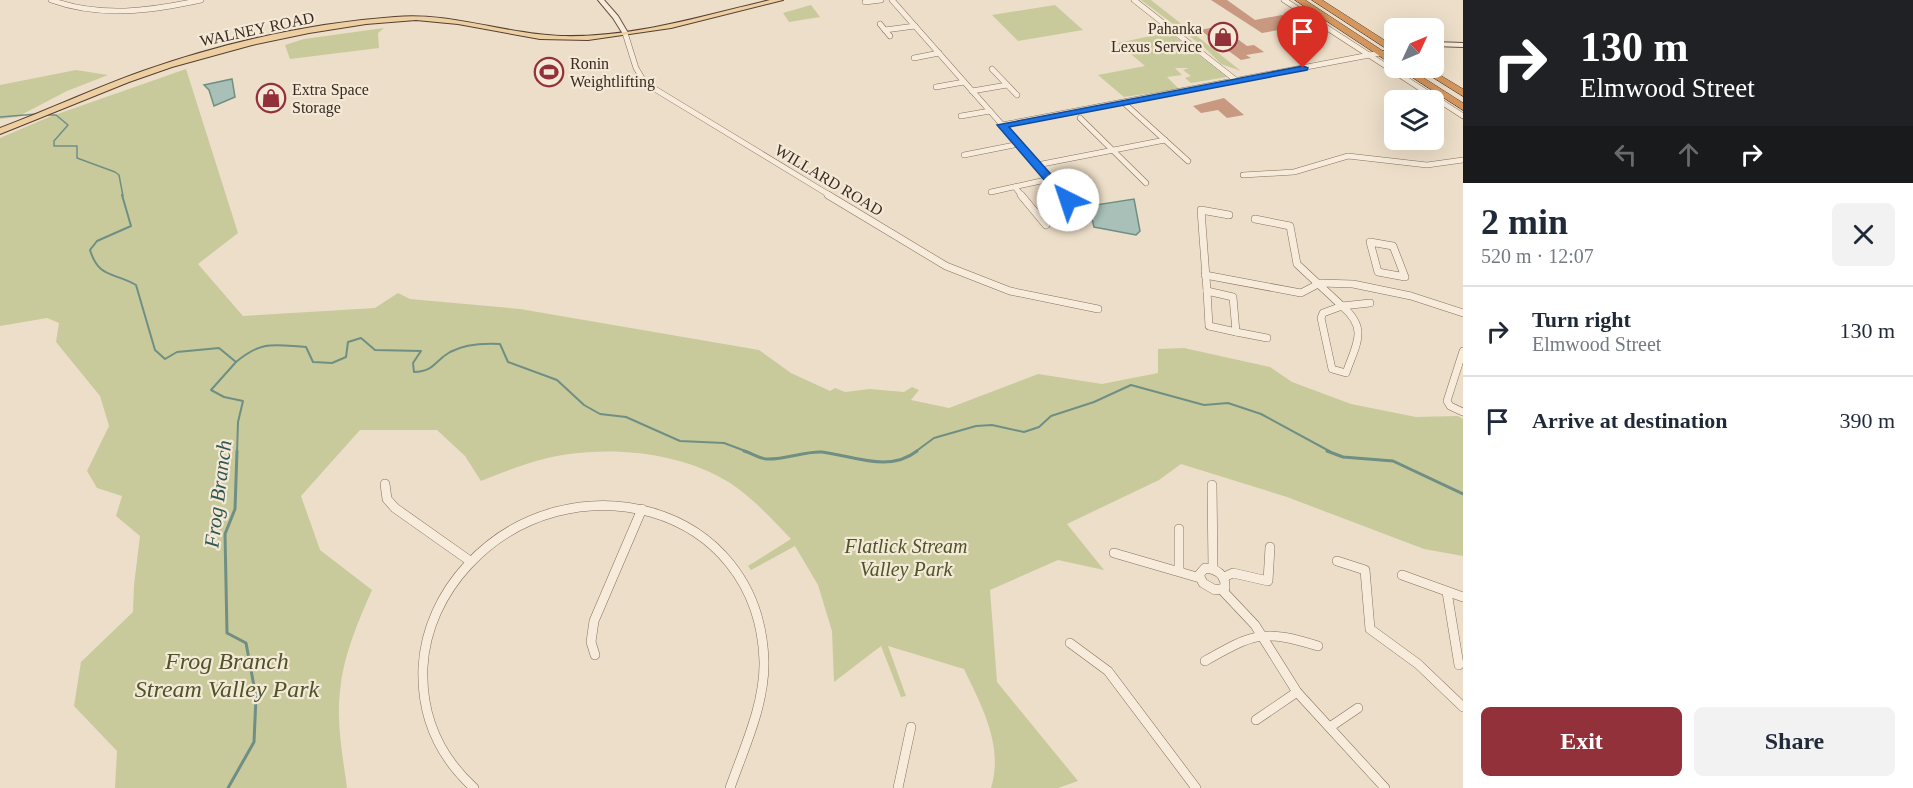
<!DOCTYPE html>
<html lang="en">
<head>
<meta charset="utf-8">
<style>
  :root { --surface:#fff; --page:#f2f2f3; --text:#1f2937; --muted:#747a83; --line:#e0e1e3; --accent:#93313a }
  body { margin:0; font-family:"Times New Roman",serif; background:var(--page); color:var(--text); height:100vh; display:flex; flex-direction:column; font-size:22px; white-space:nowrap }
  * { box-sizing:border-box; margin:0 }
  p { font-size:20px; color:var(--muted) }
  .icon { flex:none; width:33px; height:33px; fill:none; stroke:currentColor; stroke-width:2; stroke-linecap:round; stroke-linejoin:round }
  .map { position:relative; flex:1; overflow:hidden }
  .drawer { display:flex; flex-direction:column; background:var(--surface); width:450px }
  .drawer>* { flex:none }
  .guide { background:#202124; color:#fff; overflow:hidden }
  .needle { width:39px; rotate:46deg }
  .buttons { position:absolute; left:1384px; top:18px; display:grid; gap:12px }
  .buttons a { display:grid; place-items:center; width:60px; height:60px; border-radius:9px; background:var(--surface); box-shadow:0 6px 24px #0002; font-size:30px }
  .pin { position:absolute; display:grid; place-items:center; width:51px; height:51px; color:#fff; margin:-62px -26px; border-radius:50% 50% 50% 0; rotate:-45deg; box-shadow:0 0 6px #0007 }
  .pin .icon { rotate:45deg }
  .me { position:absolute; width:66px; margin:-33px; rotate:319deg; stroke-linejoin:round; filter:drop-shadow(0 0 4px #0008) }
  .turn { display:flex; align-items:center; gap:21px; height:126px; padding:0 18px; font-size:27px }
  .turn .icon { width:78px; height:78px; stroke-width:2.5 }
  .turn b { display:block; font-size:42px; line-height:51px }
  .lanes { display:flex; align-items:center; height:57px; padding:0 18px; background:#0003; justify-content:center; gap:30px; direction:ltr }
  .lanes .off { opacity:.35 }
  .round { display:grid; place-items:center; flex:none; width:63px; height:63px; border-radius:9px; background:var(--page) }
  .summary { display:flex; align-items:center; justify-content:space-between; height:102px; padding:0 18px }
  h1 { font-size:36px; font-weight:700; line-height:45px }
  .action { display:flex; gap:12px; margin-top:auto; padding:12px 18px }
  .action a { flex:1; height:69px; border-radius:9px; background:var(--accent); color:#fff; font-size:24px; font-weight:700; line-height:69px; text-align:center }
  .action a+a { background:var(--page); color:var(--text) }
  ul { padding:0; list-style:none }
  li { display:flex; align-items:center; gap:18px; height:90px; padding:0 18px; border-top:2px solid var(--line) }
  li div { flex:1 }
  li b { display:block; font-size:22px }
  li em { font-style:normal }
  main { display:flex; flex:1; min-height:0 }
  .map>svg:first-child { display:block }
  .green { fill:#c8ca9c }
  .water { fill:#a8c0b7; stroke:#6f8f84; stroke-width:1.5 }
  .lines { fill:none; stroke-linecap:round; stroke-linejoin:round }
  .stream-far2 { stroke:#6f8f84; stroke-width:1.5 }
  .stream-far1 { stroke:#6f8f84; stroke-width:2 }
  .stream { stroke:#6f8f84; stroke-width:3 }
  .building { fill:#c89880 }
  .street-far2-casing { stroke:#87705e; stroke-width:6 }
  .street-far1-casing { stroke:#87705e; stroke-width:8 }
  .street-casing { stroke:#87705e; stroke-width:10 }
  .secondary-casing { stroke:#695241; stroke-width:2 }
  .primary-casing { stroke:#553f31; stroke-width:2 }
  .highway-casing { stroke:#553f31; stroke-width:1 }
  .street-far2 { stroke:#f7ecdb; stroke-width:5 }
  .street-far1 { stroke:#f7ecdb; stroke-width:7 }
  .street { stroke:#f7ecdb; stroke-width:9 }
  .secondary { fill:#f7ecdb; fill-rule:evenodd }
  .primary { fill:#edcfa2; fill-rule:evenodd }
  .highway { fill:#d6975e; fill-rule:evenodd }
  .route { fill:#1a73e8; stroke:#114b97; stroke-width:1.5 }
  .labels { text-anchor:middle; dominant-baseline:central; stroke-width:4.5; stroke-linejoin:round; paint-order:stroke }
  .far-poi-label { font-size:16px; fill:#382a20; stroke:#f4e9d7; text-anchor:start }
  .far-street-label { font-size:16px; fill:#382a20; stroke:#f4e9d7 }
  .park-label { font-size:20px; font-style:italic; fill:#4c5428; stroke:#f4e9d7 }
  .water-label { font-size:21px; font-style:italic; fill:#315752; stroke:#f4e9d7 }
  .near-park-label { font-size:24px; font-style:italic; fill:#4c5428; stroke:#f4e9d7 }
</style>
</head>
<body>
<main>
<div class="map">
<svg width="1463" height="788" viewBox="0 0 1463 788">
  <rect width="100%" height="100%" fill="#ecdec8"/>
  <g class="green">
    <path d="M1141,0H1151L1241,71L1221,64L1204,47Z"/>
    <path d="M811,5L820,17L789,22L783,13Z"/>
    <path d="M1055,5L1083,30L1018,41L992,15Z"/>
    <path d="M384,28L378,33L379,48L290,59L285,45L304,39Z"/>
    <path d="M1169,32L1227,77L1191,83L1185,78L1191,76L1183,70L1189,68H1175L1182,75L1167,77L1179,89L1124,97L1098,75L1145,66L1118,43Z"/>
    <path d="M186,69L238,233L198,264L243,316L375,308L398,293L410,299L520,309L759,350L791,373L830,391L835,388L845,392L870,389L904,392L912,387L919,390L911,400L949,408L1038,374L1102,384L1158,373V349L1184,348L1270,367L1292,382L1351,404L1416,417L1458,416L1463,419V556L1424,549L1287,497L1181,464L1159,480L1067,524L1104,570L1058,560L990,590L997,682L1078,781L1058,788H991C1004,746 982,707 964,669L888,646L906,696L901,697L881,646L834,682L832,631L818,585L795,546L751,570L748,566L791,539C772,519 753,498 730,483C684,454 621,447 569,454C538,458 509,470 481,481L465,456L437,430H360L301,496L320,550L372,590C358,622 343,656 340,691C336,723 343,757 347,788H115L117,751L74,706L81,662L133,612L134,585L140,536L116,516L122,496L97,488L87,471L109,426L100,396L56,342L59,323L47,318L0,326V138L49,117Z"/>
    <path d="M76,70L108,75L67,91L17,117L0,119V85Z"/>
  </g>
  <g class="water">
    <path d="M232,79L235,97L214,106L209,90L204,85Z"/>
    <path d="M1134,199L1140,231L1136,235L1094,227L1089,206Z"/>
  </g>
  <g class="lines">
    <g class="stream-far2">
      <path d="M45,115H56L68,125L54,141V146H77V158L115,172L119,175L123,196"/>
      <path d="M0,117L37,114"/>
    </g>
    <g class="stream-far1">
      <path d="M122,195L131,226L97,241L90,250C99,279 114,272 136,285L155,350L165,359L177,352L219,348L236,362C262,340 274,345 306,347L313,362L332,363L346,357L348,342L361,338L375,350L421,351L413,363L414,372C435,371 433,362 450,352C465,344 482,343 500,344L508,362L557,380L584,405L600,414L626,417L680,441L724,443L748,452"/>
      <path d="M236,362L211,390L224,397L243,401L238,422L237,452"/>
      <path d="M817,452H822"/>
      <path d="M915,452L934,438L976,426L992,425L1024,432L1039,427L1051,416L1094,402L1131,385L1204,405L1228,403L1261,414L1331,452"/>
    </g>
    <g class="stream">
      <path d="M744,451C751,453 759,458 766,459C785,460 804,451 822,452C854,456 889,473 917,451"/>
      <path d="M1327,451L1343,457L1393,461L1463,494"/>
      <path d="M228,788L254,742L256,697L246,643L227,633L225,534L235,509L237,451"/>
    </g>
  </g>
  <g class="building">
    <path d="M1211,0H1227L1255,20L1282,15L1293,22L1289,23L1295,27L1262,33Z"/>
    <path d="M1220,26L1247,46L1254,45L1264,52L1246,55L1251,58L1241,60L1200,30Z"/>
    <path d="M1224,98L1244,115L1227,118L1218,110L1201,113L1193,106Z"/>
  </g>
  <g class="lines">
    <g class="street-far2-casing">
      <g id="street-far2">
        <path d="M51,0C101,18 150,11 201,0"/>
        <path d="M892,0L1065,196"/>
        <path d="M1134,0L1237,81"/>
        <path d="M1284,0L1463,116"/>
        <path d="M865,2L881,0"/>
        <path d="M880,24L890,36"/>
        <path d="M885,30L915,26"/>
        <path d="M625,33L636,68L645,83L831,196"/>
        <path d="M914,58L939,53"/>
        <path d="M992,69L1017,95"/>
        <path d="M936,87L964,82"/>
        <path d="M972,91L1007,85"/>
        <path d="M1124,103L1188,161"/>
        <path d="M961,116L990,111"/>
        <path d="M1080,118L1146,183"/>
        <path d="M1002,125L1380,53"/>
        <path d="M964,155L1019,144"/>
        <path d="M1037,165L1165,140"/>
        <path d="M1243,175L1294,172L1348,156L1427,165L1463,160"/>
        <path d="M1015,187L1022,196"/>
        <path d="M991,192L1050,179"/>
      </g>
    </g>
    <g class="street-far1-casing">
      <g id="street-far1">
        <path d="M828,195L946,266L1010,291L1098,309"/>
        <path d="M1021,195L1046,225"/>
        <path d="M1063,195L1068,200"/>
        <path d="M1255,219L1290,226L1297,264L1342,306"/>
        <path d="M1370,242L1393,246L1405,277L1378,272Z"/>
        <path d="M1205,275L1301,293L1320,283L1353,284L1411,296L1463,313"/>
        <path d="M1207,291L1233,297L1236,332L1209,326Z"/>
        <path d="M1207,291L1201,210L1229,215"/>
        <path d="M1342,306C1369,329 1356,344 1346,373L1332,369L1321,318L1323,313Z"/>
        <path d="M1342,306L1370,303"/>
        <path d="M1236,332L1267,338"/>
        <path d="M1463,351L1447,401L1450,406L1463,412"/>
      </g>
    </g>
    <g class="street-casing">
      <g id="street">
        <path d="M385,484L387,499L395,508L470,561"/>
        <path d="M1212,485L1213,568"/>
        <path d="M1179,529V571"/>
        <path d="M1114,553L1200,578"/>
        <path d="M1337,561L1365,570L1370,629L1418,664L1463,707"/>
        <path d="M1205,568C1217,569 1226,575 1225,588L1215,590L1203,583L1199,575Z"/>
        <path d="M1402,575L1463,597"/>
        <path d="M1224,577L1233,573L1268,581L1270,547"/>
        <path d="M1222,590L1255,625L1297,692L1385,788"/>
        <path d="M1447,592L1459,665"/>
        <path d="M1070,643L1108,671L1196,788"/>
        <path d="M595,655L591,642L594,621L642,509"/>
        <path d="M1205,661C1254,633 1263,629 1318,646"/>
        <path d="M1256,720L1297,692"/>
        <path d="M1330,727L1358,708"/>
        <path d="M474,788C439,756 421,715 423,667C425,629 442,593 468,565C569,456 759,502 764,661C765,704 744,748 730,788"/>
        <path d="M898,788L911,727"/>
      </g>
    </g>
    <g class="secondary-casing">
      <g id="secondary">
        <path d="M598,0H604L618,16L628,33L627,34H623L613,18Z"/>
        <path d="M1434,42L1463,43V47L1434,46Z"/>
        <path d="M1395,48V52L1380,55L1377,53Z"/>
      </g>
    </g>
    <g class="primary-casing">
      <path id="primary" d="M770,0H783L671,28L588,40L540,39L458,24L416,20L366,24L309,33L252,45L172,67L129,82L0,134V128C48,110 95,88 143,71C223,43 310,23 395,17C451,12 504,34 561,36C632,38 701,16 770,0Z"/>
    </g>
    <g class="highway-casing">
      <g id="highway">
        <path d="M1295,0H1305L1395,59V66Z"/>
        <path d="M1312,0H1322L1395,47V54Z"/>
        <path d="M1398,68H1408L1463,103V110Z"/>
        <path d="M1418,68H1428L1463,89V96Z"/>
      </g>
    </g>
    <use href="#street-far2" class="street-far2"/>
    <use href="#street-far1" class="street-far1"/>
    <use href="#street" class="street"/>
    <use href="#secondary" class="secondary"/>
    <use href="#primary" class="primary"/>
    <use href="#highway" class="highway"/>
  </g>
  <path class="route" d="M1303,66L1308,68L1307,70L1009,127L1072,198L1074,200L1068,204L1064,203L997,125Z"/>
  <defs>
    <g id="shop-ring" transform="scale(1.5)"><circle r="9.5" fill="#f4e9d7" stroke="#93313a" stroke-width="1.5"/><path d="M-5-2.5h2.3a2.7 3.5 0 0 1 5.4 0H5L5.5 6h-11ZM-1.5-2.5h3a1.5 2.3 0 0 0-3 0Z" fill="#93313a"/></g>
    <g id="stadium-ring" transform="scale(1.5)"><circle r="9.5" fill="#f4e9d7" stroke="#93313a" stroke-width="1.5"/><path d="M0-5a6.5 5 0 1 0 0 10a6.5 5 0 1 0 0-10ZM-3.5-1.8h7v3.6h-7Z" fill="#93313a"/></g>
  </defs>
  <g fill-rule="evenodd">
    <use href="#shop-ring" x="1223" y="37"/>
    <use href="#stadium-ring" x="549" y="72"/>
    <use href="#shop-ring" x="271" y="98"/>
  </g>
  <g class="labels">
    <g class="far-poi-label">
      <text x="1202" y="28" text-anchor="end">Pahanka<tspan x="1202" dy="18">Lexus Service</tspan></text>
      <text x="570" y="63">Ronin<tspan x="570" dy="18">Weightlifting</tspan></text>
      <text x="292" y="89">Extra Space<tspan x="292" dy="18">Storage</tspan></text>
    </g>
    <g class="far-street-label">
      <text transform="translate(257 29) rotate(-12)">WALNEY ROAD</text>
      <text transform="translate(829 180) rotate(31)">WILLARD ROAD</text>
    </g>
    <g class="park-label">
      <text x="906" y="546">Flatlick Stream<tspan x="906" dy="23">Valley Park</tspan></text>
    </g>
    <g class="water-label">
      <text transform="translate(218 494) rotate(-83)">Frog Branch</text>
    </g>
    <g class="near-park-label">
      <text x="227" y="661">Frog Branch<tspan x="227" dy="28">Stream Valley Park</tspan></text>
    </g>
  </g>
</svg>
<div class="buttons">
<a><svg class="needle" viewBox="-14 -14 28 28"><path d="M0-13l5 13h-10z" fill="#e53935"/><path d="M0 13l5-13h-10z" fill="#747a83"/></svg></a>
<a><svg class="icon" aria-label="layers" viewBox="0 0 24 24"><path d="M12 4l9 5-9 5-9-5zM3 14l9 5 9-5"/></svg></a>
</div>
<div class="pin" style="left:1303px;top:68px;background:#d93025"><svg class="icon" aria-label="arrive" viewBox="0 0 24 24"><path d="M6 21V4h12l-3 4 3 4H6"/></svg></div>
<svg class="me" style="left:1068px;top:200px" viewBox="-20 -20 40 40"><circle r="19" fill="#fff"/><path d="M0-13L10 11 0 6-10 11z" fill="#1a73e8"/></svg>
</div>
<section class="drawer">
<div class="guide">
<div class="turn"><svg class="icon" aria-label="right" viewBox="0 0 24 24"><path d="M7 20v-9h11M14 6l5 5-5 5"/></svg><div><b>130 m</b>Elmwood Street</div></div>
<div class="lanes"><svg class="icon off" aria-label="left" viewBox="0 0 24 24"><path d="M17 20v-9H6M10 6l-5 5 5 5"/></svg><svg class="icon off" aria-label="ahead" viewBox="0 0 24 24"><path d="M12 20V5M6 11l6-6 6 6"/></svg><svg class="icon" aria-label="right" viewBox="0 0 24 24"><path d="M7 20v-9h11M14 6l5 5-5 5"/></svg></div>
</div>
<div class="summary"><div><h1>2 min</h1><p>520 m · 12:07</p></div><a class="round"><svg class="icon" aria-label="close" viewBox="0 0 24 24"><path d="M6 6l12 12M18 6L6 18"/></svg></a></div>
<ul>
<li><svg class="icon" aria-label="right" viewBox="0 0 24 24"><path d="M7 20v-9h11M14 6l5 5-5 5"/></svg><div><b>Turn right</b><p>Elmwood Street</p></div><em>130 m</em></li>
<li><svg class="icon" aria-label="arrive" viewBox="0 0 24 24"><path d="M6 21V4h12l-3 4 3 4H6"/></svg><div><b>Arrive at destination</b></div><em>390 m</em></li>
</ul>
<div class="action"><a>Exit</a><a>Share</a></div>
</section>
</main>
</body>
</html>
